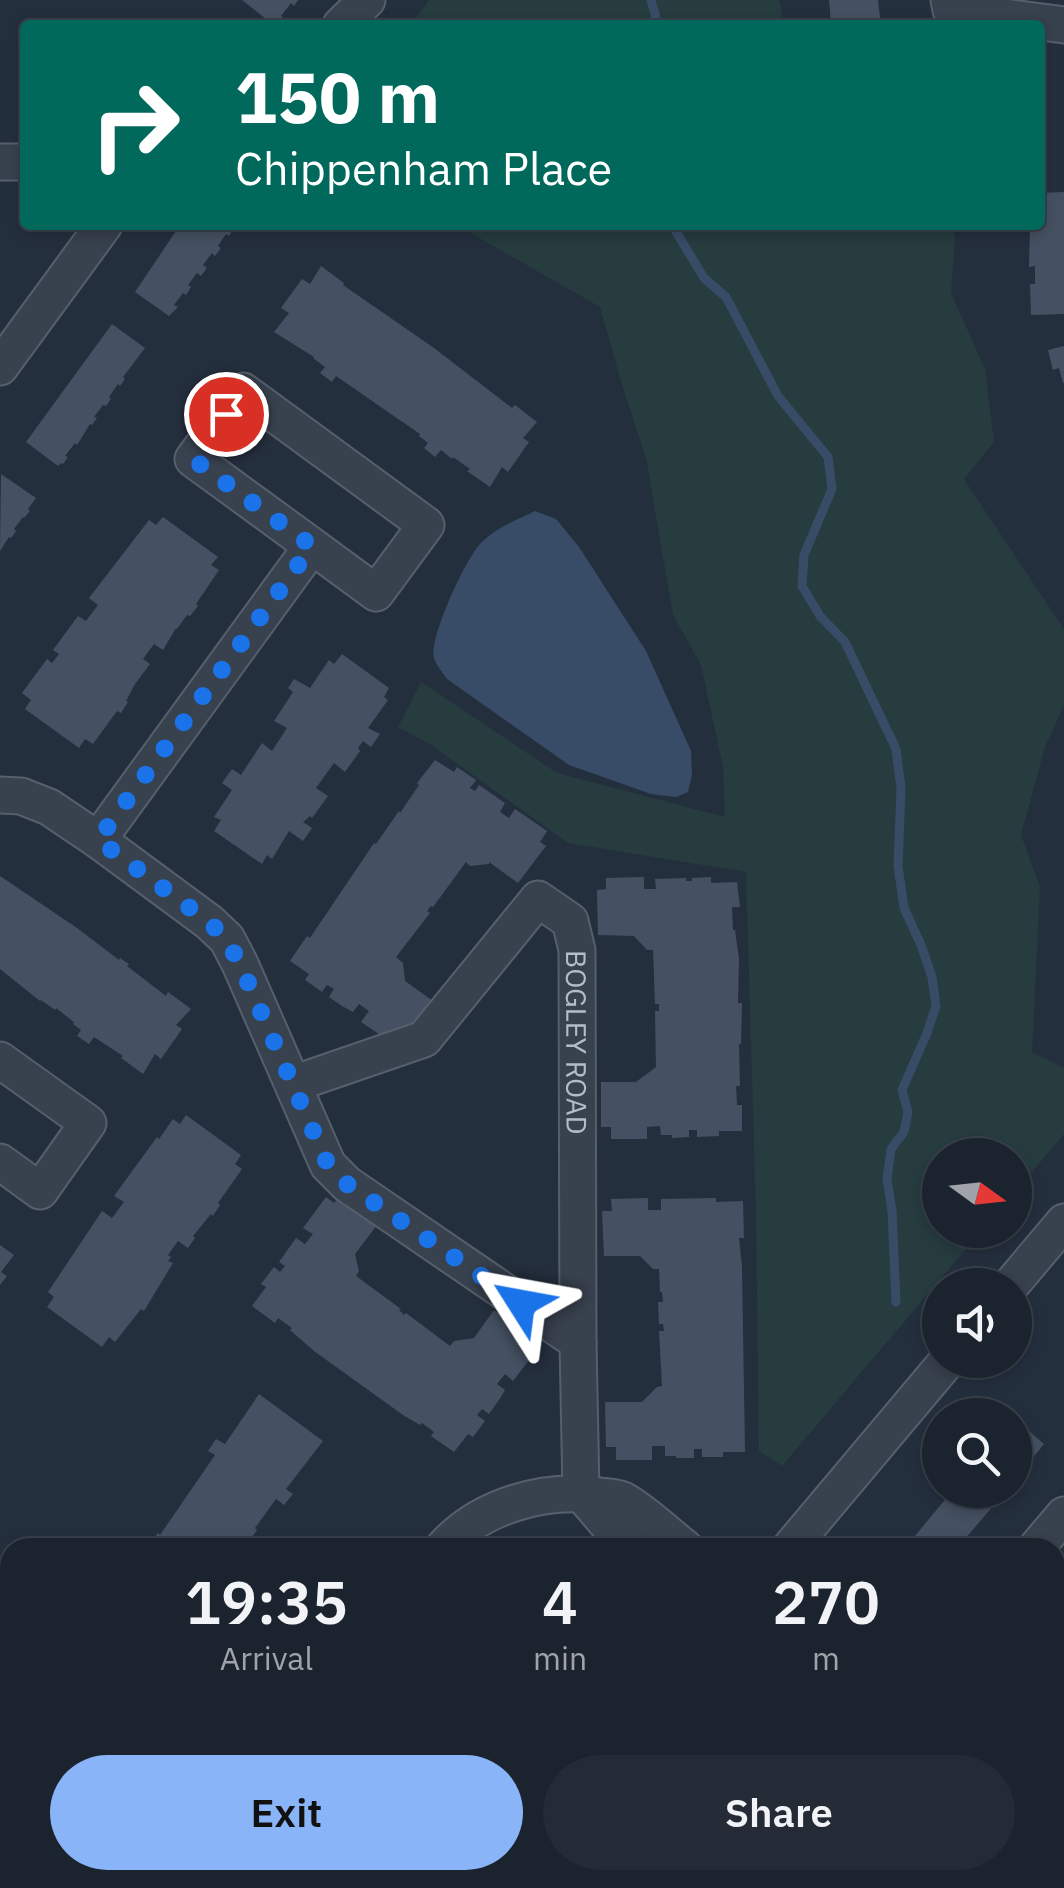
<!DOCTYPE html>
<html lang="en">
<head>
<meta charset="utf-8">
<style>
  :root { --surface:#1b232e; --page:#242b36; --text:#f1f3f6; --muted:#a0a4aa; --line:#39404a; --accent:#8ab4f8 }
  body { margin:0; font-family:"IBM Plex Sans",sans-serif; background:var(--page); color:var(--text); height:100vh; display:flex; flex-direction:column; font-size:38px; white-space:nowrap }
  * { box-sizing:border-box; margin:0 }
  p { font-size:32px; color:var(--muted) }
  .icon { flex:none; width:55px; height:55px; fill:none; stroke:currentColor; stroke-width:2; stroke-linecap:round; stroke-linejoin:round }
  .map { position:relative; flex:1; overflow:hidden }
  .side { position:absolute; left:0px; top:1538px; width:1065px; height:352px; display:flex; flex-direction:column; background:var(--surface); border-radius:30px 30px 0 0; box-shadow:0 5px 15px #0003,0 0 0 2px var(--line) }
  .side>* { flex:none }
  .hud { position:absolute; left:20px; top:20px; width:1025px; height:210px; border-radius:10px; box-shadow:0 5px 15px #0003,0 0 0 2px var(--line); background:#00695c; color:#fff; overflow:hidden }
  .needle { width:65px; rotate:105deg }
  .tools { position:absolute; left:922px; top:1138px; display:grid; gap:20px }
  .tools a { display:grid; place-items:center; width:110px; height:110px; border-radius:50%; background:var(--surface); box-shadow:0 5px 15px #0003,0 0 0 2px var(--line); font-size:50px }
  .pin { position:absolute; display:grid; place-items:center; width:85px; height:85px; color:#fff; margin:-42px; border:5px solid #fff; border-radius:50%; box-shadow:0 2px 10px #0007 }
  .me { position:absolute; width:110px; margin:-55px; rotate:304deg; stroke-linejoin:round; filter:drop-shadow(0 0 8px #0008) }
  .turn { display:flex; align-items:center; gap:35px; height:210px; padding:0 50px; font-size:45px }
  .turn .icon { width:130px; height:130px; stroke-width:2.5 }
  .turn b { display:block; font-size:70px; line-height:85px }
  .eta { display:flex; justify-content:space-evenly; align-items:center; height:170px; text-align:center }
  .eta b { font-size:60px; font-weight:600; line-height:70px }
  .primary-button { display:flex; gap:20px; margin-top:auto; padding:20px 50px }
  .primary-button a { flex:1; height:115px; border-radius:60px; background:var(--accent); color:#111; font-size:40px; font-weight:600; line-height:115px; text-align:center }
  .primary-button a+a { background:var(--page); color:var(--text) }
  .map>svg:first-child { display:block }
  .green { fill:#263c3f }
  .water { fill:#394c67 }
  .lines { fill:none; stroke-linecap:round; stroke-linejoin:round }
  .stream { stroke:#394c67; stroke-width:9 }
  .building { fill:#455162 }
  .street-casing { stroke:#565f6c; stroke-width:39 }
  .street { stroke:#38414e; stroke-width:35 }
  .route { stroke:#1a73e8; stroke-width:18; stroke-dasharray:0 32.4 }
  .labels { text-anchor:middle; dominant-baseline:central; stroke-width:9; stroke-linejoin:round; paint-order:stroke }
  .street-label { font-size:28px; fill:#b4bcc9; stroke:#1d2633 }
</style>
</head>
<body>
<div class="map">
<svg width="1064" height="1888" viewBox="0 0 1064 1888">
  <rect width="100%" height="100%" fill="#242f3e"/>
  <g class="green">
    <path d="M429,0H779L784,25H411Z"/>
    <path d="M457,225H951L955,237L951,293L985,369L994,442L964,479L1064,629V705L1045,747L1021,835L1040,887L1032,1052L1064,1068V1134L1015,1192V1155H940V1230H982L782,1466L759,1451L756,1213L746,872L568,843L431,745L398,727L421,682L557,773L725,817L723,767L701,665L673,615L646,458L623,388L600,307Z"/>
  </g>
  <path class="water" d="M535,511L556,519L579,547L646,651L691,751L692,775L688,792L676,797L651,794L569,765L447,679C443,673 436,665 434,658C429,637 466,558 481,543C495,528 517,520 535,511Z"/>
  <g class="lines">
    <g class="stream">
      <path d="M651,0L658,25"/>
      <path d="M672,225L704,278L726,297L778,396L828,457L832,489L804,555L802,586L820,616L845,642L896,749L901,788L898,866L904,908L921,945L932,977L936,1006L927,1033L902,1090L908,1112L904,1132L891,1149L887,1179L892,1211L896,1302"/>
    </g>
  </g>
  <g class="building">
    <path d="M242,0H298L294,6L291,3L281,16L283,18L279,24L276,22L274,25Z"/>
    <path d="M829,0H878L880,18L831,23Z"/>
    <path d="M1064,192V314L1031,315L1030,284H1035V266L1029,267L1030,225H1040V193Z"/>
    <path d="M184,225H230L234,228L229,236L226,234L218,246L221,248L215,256L212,253L203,265L207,268L201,276L197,273L188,285L191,287L186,295L183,293L174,305L178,307L169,316L135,292L176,231L179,232Z"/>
    <path d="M321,266L344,283L343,285L434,348L512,408L515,405L537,422L523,438L529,442L508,472L502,467L490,487L467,471L470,469L453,457L452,459L441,450L435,457L424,448L428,443L419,436L420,434L336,376L332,382L320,373L325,367L313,358L314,357L274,332L289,313L281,308L302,279L310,284Z"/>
    <path d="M112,324L145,348L123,377L125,379L120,386L118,384L109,397L111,399L106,406L103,405L94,417L97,418L92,425L90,424L77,445L75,443L65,456L68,457L63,464L61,463L58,466L26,442Z"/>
    <path d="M1064,346V383H1063L1059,368L1053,370L1048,350Z"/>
    <path d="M1,474L36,498L28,509L30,511L24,518L23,517L14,529L16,531L11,538L9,537L0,551Z"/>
    <path d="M163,517L218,557L211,565L219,570L196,604L198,606L190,616L187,615L177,629L176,628L163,650L154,644L143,659L150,664L135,684L126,701L128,702L121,713L117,711L93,744L85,739L79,748L25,709L31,700L22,693L47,659L52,663L59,654L53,650L78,616L86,621L98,605L89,598L149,520L156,525Z"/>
    <path d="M342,654L389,688L384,697L388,700L368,728L380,734L371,747L363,741L358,748L360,751L345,772L334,763L316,788L328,796L312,818L310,816L303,822L312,828L303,841L289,831L272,859L267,855L262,864L214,831L221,820L214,817L232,790L222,783L232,769L241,775L262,743L272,751L287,728L274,721L293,692L288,688L294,679L310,688L329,660L334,664Z"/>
    <path d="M435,760L454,772L457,767L476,780L470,788L475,791L479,785L505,803L500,812L509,818L515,809L547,831L540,842L546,846L518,883L489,862V864L470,866L466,862L433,907L431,906L427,911L430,913L396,957L403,963L405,981L433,1001L407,1039L392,1043L361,1022L369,1011L359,1004L353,1012L342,1006L329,997L334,989L327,985L322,992L305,980L309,974L290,961L307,936L310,938L374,843L376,844L399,811L400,813L419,785L417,783Z"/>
    <path d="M0,876L77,928L119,960L120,958L129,964L127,966L166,996L168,992L191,1009L176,1025L182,1029L161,1059L155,1054L143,1074L121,1058L123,1056L94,1037L89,1044L77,1036L81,1030L73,1024L74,1022L56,1008L55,1010L41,1000L40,1001L0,969Z"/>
    <path d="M644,877V889H656L655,879L686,878V881H692V878L711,877V883L737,882L740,907H732L733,930H735L739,959L738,1003H742L741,1044H739L740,1086H736L737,1105H742V1131H719V1136L697,1137V1130H689V1137L672,1138V1135H661L660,1126L647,1127V1139H611V1127H601V1082H636L656,1067L655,1011H659V1004H655L653,950H647L634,936L598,935L597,890L606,889V878Z"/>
    <path d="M186,1115L241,1155L235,1164L242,1169L218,1203L220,1205L213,1216L211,1214L193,1236L195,1238L188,1248L178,1241L168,1255L171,1257L168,1261L173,1263L144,1311L141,1309L115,1342L109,1337L102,1347L47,1307L54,1297L48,1292L102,1211L112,1218L124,1202L114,1196L157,1137L159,1139L173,1119L180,1124Z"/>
    <path d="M340,1196L377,1225L355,1254L359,1271L356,1276L401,1309L399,1310L404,1315L406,1313L450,1346L454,1341L474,1338L494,1310L532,1335L526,1344L536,1351L513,1381L505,1374L497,1384L505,1390L501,1397L489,1414L482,1409L477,1415L485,1421L473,1437L468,1434L454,1452L431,1436L434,1432L422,1423L420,1425L403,1415L314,1351L290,1330L292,1328L278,1318L275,1323L252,1306L266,1287L261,1284L274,1267L280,1272L285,1266L279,1262L296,1238L305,1244L313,1234L303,1228L326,1197L334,1203Z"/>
    <path d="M648,1198V1210H661V1199L716,1198V1202L743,1201L744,1238H739L742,1267L745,1452H723V1457H702V1449H694V1458H676V1456H665V1446H652V1460H616V1447H606L605,1402H642L657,1387L662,1386L659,1331H664L663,1324H659L658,1302H663L662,1292H660L659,1269H653L640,1256H604L602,1211H612L611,1199Z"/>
    <path d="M0,1245L14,1255L1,1272L7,1276L0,1285Z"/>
    <path d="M259,1394L323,1441L286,1489L293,1494L284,1505L276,1499L255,1528L257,1530L244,1548H137L141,1542L147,1547L158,1533L160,1535L215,1455L208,1451L216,1439L225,1444Z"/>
    <path d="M1015,1419L1044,1444L1015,1480Z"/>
    <path d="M953,1490H1007L957,1548H905Z"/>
    <path d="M1064,1606V1671L1055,1682V1617Z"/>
    <path d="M0,1657H10V1737L0,1736Z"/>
    <path d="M627,1880H679L672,1888H620Z"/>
    <path d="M903,1880H981L993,1888H915Z"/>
  </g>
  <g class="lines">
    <g class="street-casing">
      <g id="street">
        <path d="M949,0L951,10L1064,25"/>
        <path d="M341,25L367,0"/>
        <path d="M0,162H25"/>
        <path d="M0,367L104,225"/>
        <path d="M0,795L21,796L49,807L98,840L209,922L227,939L240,964L328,1165L347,1184L578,1342L581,1493L610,1527L634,1548"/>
        <path d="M98,840L312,546L376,593L426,525L243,391L193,459L312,546"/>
        <path d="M0,1060L88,1123L40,1191L0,1162"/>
        <path id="s1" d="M293,1084L424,1039L538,899L570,921L577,950L578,1342"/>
        <path d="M1011,1285L1064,1222"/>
        <path d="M443,1548C480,1506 546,1487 600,1496C607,1497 616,1497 623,1500C642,1510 667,1534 685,1548"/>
        <path d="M790,1548L948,1360"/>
        <path d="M1036,1548L1064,1515"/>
        <path d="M1055,1767L1064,1756"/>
        <path d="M1055,1849L1064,1853"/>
        <path d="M0,1867L10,1868"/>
        <path d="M65,1888L66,1880"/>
        <path d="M514,1888L519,1880"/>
        <path d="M749,1888L756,1880"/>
      </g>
    </g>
    <use href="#street" class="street"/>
  </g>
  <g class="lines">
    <path class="route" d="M226,414L193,459L312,546L98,840L209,922L226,939L240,964L328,1165L347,1184L521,1303"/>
  </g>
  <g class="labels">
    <g class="street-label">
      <text stroke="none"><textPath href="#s1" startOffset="480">BOGLEY ROAD</textPath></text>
    </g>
  </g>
</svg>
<div class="tools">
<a><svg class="needle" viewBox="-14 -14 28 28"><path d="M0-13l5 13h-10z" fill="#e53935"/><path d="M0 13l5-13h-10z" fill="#a0a4aa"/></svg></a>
<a><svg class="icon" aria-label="sound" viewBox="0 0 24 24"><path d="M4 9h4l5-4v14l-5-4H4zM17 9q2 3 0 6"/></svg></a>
<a><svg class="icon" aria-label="search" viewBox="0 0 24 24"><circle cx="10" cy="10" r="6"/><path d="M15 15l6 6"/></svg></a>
</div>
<div class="pin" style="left:226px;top:414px;background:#d93025"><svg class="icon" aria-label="arrive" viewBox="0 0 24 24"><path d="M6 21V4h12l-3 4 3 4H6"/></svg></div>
<svg class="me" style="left:521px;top:1303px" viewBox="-20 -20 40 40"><path d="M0-17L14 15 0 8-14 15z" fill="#1a73e8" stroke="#fff" stroke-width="4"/></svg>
<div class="hud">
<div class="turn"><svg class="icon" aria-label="right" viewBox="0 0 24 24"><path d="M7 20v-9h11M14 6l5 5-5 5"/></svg><div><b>150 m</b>Chippenham Place</div></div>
</div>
<section class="side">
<div class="eta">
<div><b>19:35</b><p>Arrival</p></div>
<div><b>4</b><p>min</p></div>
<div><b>270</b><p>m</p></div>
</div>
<div class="primary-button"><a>Exit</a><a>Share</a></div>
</section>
</div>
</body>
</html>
